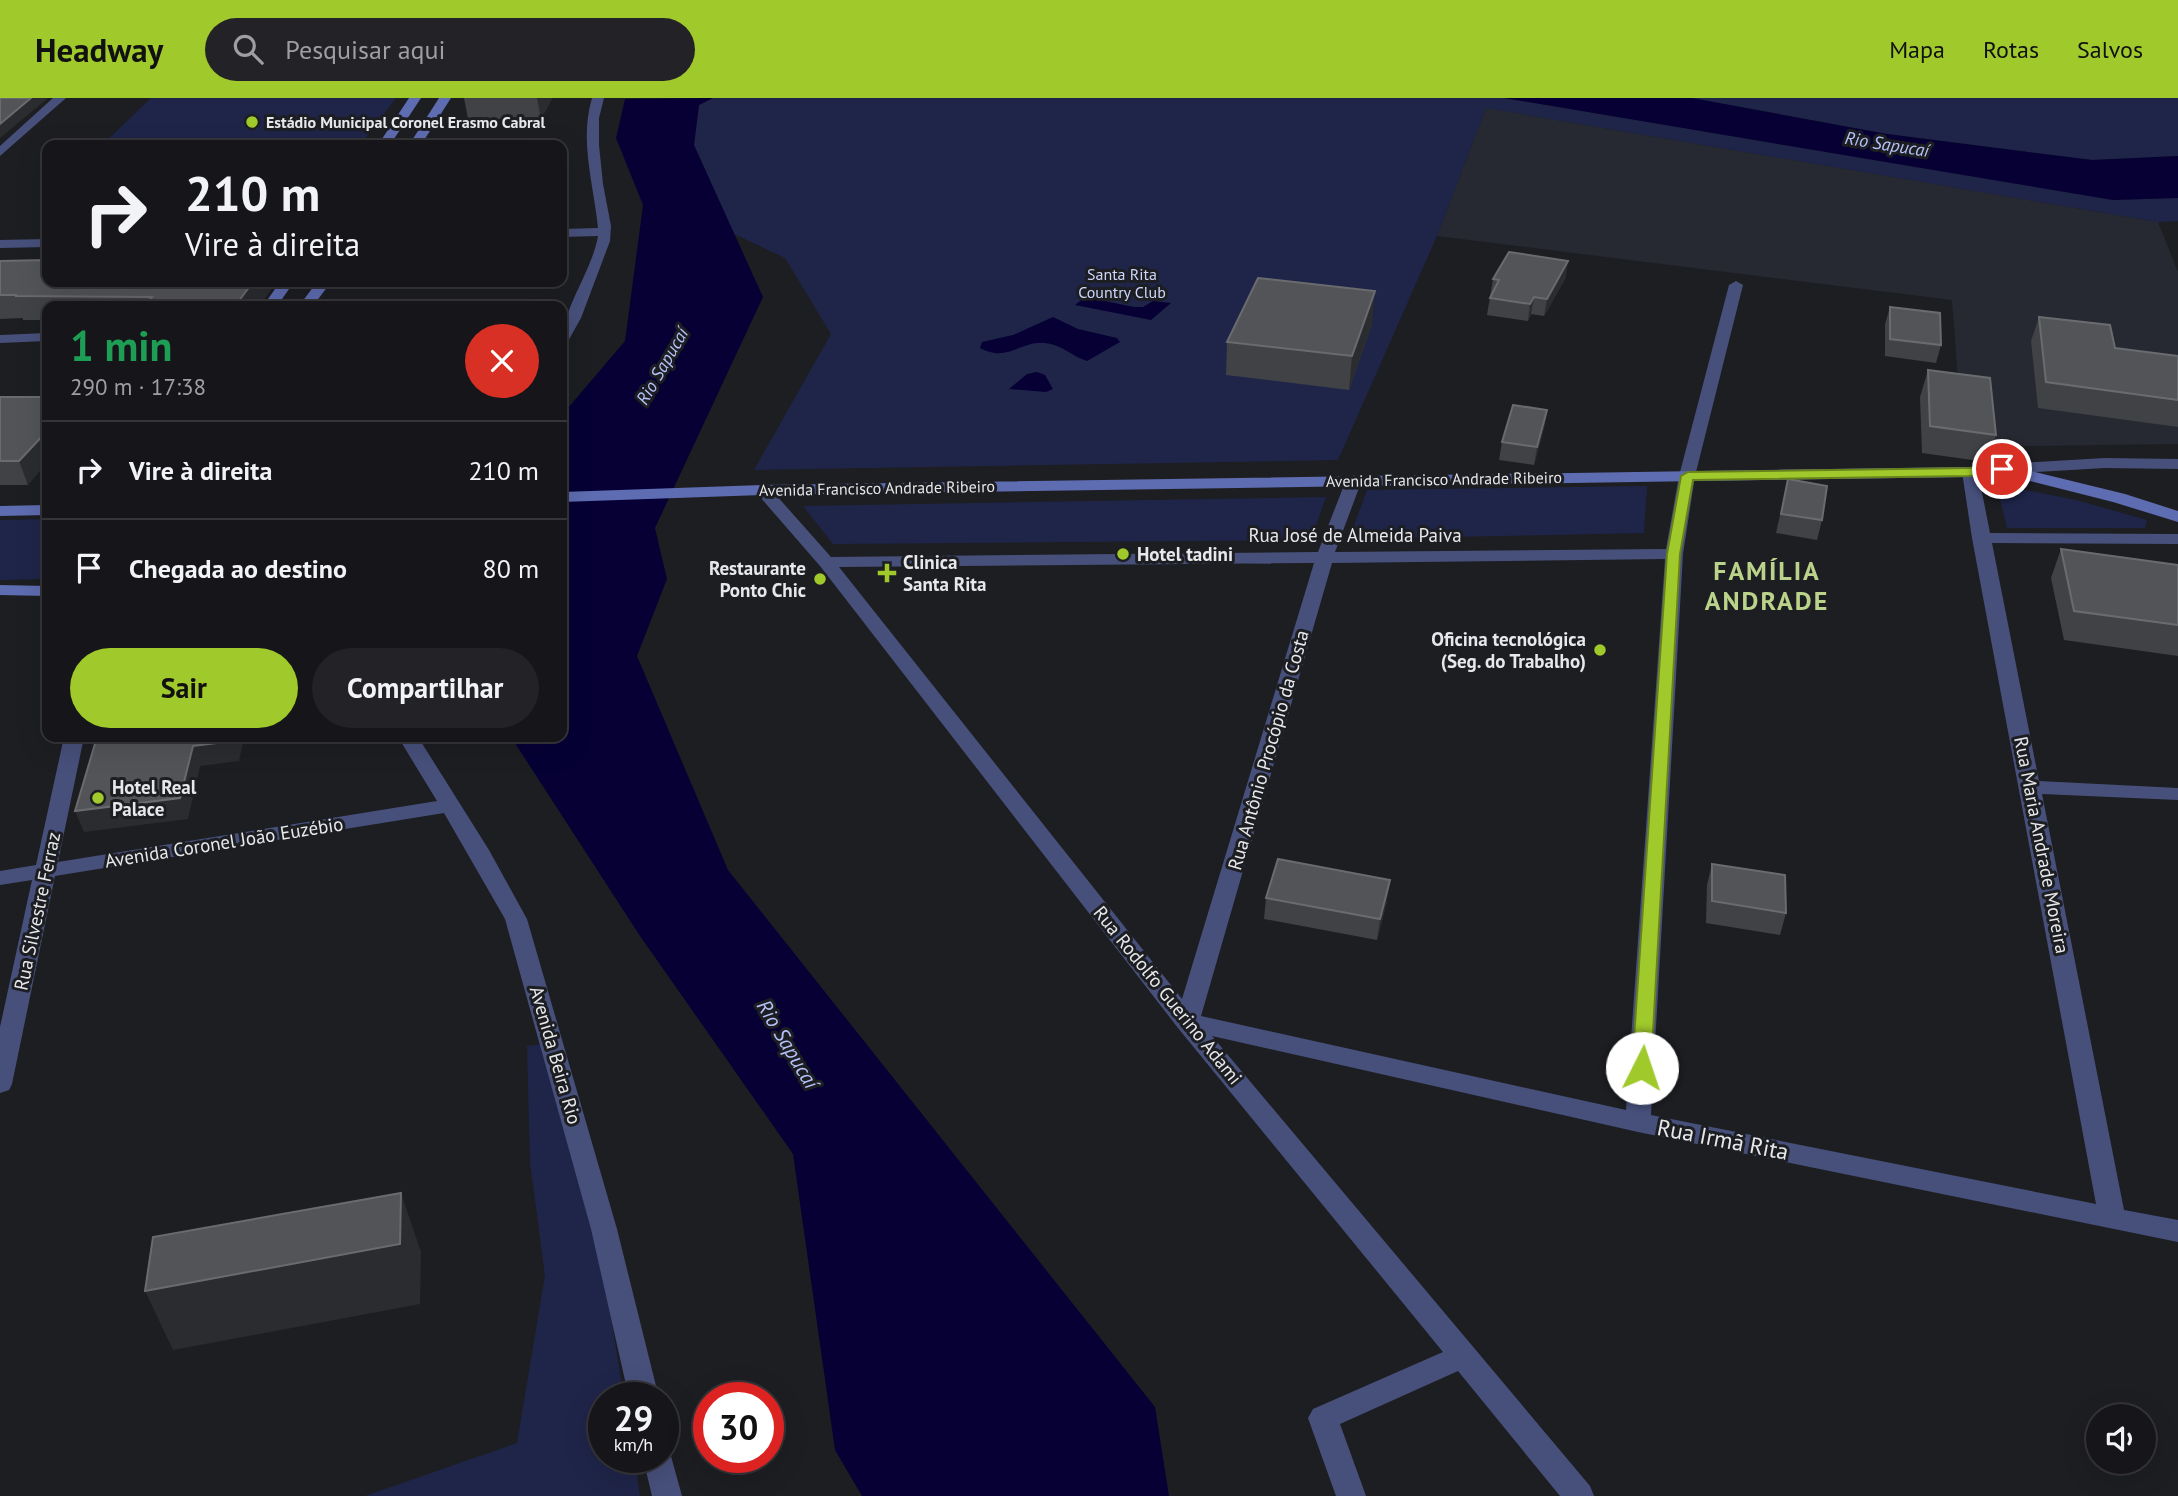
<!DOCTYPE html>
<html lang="pt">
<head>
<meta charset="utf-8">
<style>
  :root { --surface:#16161a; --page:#232327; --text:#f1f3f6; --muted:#9e9fa2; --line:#353539; --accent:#a0c92b }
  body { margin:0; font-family:"PT Sans",sans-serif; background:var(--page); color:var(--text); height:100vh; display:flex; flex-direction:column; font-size:26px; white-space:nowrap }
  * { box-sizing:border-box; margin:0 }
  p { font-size:23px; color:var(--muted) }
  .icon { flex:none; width:38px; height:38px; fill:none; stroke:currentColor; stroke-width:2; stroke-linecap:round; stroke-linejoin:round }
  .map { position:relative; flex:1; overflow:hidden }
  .panel { position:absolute; left:42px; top:203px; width:525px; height:441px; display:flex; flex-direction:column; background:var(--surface); border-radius:14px; box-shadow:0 7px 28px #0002,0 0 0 2px var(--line) }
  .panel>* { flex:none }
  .guide { position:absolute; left:42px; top:42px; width:525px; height:147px; border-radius:14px; box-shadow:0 7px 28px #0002,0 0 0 2px var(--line); background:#16161a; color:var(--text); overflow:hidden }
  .fabs { position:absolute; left:2086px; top:1306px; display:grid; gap:14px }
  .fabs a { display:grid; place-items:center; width:70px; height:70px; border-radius:50%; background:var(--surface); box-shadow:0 7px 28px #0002,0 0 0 2px var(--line); font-size:35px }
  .speed { position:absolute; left:588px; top:1284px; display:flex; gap:14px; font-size:35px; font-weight:700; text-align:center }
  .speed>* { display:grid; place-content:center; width:91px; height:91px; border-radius:50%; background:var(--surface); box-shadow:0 7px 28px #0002,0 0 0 2px var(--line); line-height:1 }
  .speed small { font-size:18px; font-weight:400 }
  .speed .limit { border:10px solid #d22; background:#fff; color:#111 }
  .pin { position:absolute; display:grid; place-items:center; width:60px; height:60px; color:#fff; margin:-30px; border:4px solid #fff; border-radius:50%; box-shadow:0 2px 7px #0007 }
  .me { position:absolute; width:77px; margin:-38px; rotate:4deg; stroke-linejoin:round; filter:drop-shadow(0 0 5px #0008) }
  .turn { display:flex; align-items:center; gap:24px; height:147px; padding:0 28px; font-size:32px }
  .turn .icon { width:91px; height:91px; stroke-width:2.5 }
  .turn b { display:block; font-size:49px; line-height:60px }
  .round { display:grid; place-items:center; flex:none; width:74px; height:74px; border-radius:37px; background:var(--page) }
  .head { display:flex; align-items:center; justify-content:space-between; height:119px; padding:0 28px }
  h1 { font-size:42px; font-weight:700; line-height:52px; color:#1e9e55 }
  .cta { display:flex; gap:14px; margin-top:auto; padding:14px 28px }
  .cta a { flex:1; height:80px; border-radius:42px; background:var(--accent); color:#111; font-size:28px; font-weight:700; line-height:80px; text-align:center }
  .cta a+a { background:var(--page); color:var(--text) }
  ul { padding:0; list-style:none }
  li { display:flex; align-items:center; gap:21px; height:98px; padding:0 28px; border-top:2px solid var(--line) }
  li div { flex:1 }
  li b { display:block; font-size:26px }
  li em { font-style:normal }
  header { display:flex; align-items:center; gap:42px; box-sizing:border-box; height:98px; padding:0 35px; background:var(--accent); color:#111 }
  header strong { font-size:33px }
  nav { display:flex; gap:38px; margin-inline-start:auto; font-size:24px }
  .search { width:490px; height:63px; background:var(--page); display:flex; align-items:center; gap:18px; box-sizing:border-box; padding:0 24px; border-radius:38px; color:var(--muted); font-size:26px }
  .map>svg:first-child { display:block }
  .built { fill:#262932 }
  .green { fill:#1f2549 }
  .water { fill:#060035 }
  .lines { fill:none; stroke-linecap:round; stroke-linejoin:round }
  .street { fill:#47507b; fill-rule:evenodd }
  .secondary { fill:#5e6cb1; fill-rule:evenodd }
  .wall { fill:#414246 }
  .shaded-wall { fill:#2b2c30 }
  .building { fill:#535458; stroke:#6a6b6f; stroke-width:2 }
  .route { fill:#a0c92b; stroke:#68831c; stroke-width:2 }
  .poi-dot { fill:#a0c92b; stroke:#1d1e22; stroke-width:2.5 }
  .labels { text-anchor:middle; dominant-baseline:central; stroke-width:6; stroke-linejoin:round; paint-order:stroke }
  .far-poi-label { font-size:16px; font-weight:bold; fill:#e7e8eb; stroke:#1d1e22; text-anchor:start }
  .far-park-label { font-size:16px; fill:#cdd7fc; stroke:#1d1e22 }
  .far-street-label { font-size:16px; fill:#e7e8eb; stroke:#1d1e22 }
  .far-water-label { font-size:18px; font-style:italic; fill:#b5c2f9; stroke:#1d1e22 }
  .street-label { font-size:19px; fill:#e7e8eb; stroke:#1d1e22 }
  .poi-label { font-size:19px; font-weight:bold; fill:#e7e8eb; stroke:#1d1e22; text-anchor:start }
  .water-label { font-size:21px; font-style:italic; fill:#b5c2f9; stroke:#1d1e22 }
  .near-street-label { font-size:23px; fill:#e7e8eb; stroke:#1d1e22 }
  .district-label { font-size:26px; font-weight:bold; letter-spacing:2px; fill:#bad289; stroke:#1d1e22 }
</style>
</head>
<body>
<header>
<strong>Headway</strong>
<div class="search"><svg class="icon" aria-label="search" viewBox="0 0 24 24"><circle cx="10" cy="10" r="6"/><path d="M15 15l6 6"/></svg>Pesquisar aqui</div>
<nav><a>Mapa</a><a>Rotas</a><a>Salvos</a></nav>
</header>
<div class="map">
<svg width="2178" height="1398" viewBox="0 0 2178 1398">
  <rect width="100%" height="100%" fill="#1d1e22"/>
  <path class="built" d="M1486,10L2158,124L2178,174V346L1963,349L1952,202L1437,138Z"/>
  <g class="green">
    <path d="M151,0H396L360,47H102Z"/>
    <path d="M713,0H1504L2113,102L2178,100V123L2158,124L1486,10L1437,138L1338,362L754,372L831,236L785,160L732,135L694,47L699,7Z"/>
    <path d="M1692,0H2178V58L2092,62L1887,36Z"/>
    <path d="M1647,388L1644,435L1349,441L1367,392Z"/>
    <path d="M2010,389L2076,402L2147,422L2145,430H2007L1998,393Z"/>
    <path d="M1326,399L1311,442L833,446L803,408Z"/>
    <path d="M47,421V481L0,482V422Z"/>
    <path d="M545,946L604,1176L624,1300H604V1360H634L640,1398H365L517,1345L545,1178L530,1064L527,948Z"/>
  </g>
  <g class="water">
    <path d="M713,0L699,7L694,47L763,199L655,430L667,481L637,558L728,772L1155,1309L1169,1398H862L835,1352L793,1056L640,838L511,639H562V317L625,243L643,107L616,40L625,1Z"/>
    <path d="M1504,0H1692L1887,36L2092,62L2178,58V100L2113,102Z"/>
    <path d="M1085,199L1134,209H1143L1153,203L1171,205L1151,222L1075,207Z"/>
    <path d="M1053,219L1078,231L1117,240L1120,244L1087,263C1073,259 1061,246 1045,245C1019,243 1008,265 980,250L982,244L1013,237Z"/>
    <path d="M1037,274L1045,277L1053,291L1046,294L1009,291L1027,276Z"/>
  </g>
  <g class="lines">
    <g class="street">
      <path d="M53,0H66L0,58V48Z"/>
      <path d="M592,0H604L599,20V47L603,86L611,128L610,143L581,220L567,245L562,246C560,214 592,174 598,138L562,139V131L598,130C594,87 579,44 592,0Z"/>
      <path d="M47,141V149L0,150V142Z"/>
      <path d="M1736,183L1743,187L1695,378L1683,456L1651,1017L2096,1106L1972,440L1962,374L1970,369L1978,374L1990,435L2178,436V446L1992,445L2039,683L2178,690V702L2042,696L2124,1112L2178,1122V1144L1638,1034L1212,938L1590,1388L1594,1398H1560L1458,1273L1340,1326L1366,1398H1336L1308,1320L1313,1311L1443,1254L1178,930L820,468L754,392L756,388H768L831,459L1318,454L1346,382L1354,377L1362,382L1335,454L1666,451L1679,378L1729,187ZM1665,461L1626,1012L1201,918L1332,465ZM1314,465L1182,901L839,469Z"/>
      <path d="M47,235V243L0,245V237Z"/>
      <path d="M2105,360L2178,361V371L2105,370L2002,376L1994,371L2002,366Z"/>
      <path d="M64,639H84L58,764L437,703L398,639H418L489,752L527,821L617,1131L659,1300H629L591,1131L505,821L444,715L55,778L12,986L9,992L0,995V929L32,782L0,787V773L36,767Z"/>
      <path d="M663,1349L669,1351L682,1398H652L643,1360H663Z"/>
    </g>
    <g class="secondary">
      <path d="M409,0H421L390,47H378Z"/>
      <path d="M439,0H451L421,47H409Z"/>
      <path d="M280,184H294L277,208H263Z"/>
      <path d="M317,184H331L313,208H299Z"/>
      <path d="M2002,366L2125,396L2178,413V424L2113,404L2002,376L1970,379L762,397L562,404V394L762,387L1970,369Z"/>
      <path d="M47,407V417L0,418V408Z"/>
      <path d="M0,487L47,488V498L0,497Z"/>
    </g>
  </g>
  <g class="wall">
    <path d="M464,0H552L541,21H468Z"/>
    <path d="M0,163L47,184H274V187L259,208H47V222H23V220L0,221Z"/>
    <path d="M1566,179L1544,218L1531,216L1528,223L1487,217L1493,181Z"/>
    <path d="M1890,209L1941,247L1936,265L1885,258V226Z"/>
    <path d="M2039,219L2115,250L2178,258V329L2038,310L2031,243Z"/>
    <path d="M1372,226L1349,292L1226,277L1227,244Z"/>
    <path d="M1928,272L1996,337L1987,364L1922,355L1920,299Z"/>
    <path d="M0,299L28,387H0Z"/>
    <path d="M1547,312L1544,330L1534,367L1499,362L1502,344Z"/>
    <path d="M1788,381L1822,422L1817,442L1776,435Z"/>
    <path d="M2061,451L2178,467V558L2064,542L2051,480Z"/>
    <path d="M1712,766L1786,815L1780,837L1706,825L1707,787Z"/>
    <path d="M1266,800L1387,803L1377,842L1264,821Z"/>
  </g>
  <g class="shaded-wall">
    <path d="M31,0H48L0,40V26Z"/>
    <path d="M537,0H552L541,21Z"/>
    <path d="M1568,163L1566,179L1544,218L1547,201Z"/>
    <path d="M253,184H274V187L259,208H235Z"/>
    <path d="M1375,193L1372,226L1349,292L1352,258Z"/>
    <path d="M1534,199L1531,216L1528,223L1530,206Z"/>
    <path d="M1547,312L1544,330L1534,367L1537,349Z"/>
    <path d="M47,333V365L28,387L19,363Z"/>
    <path d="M233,639H244L239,663L200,668L188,721L84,734L75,713L193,648Z"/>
    <path d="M1390,782L1387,803L1377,842L1380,821Z"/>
    <path d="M401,1095L421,1154L420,1206L173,1252L145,1193Z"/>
  </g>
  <g class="building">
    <path d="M0,0H31L0,26Z"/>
    <path d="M1509,154L1568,163L1547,201L1534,199L1530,206L1490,200L1499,182L1493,181Z"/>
    <path d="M47,162V184H253L235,208H144L152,199L15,198L17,197H0V163Z"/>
    <path d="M1258,180L1375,193L1352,258L1227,244Z"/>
    <path d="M493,205L546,206L545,208H491Z"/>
    <path d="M1890,209L1940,215L1941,247L1890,241Z"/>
    <path d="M2039,219L2110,227L2115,250L2178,258V302L2046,284Z"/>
    <path d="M1928,272L1990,280L1996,337L1930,328Z"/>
    <path d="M0,299H47V333L19,363H0Z"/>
    <path d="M1513,307L1547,312L1537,349L1502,344Z"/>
    <path d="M1788,381L1827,388L1822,422L1781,416Z"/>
    <path d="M2061,451L2178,467V527L2074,513Z"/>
    <path d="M97,639H233L232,643L193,648L180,700L75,713Z"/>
    <path d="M1278,761L1390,782L1380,821L1266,800Z"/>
    <path d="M1712,766L1785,777L1786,815L1712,803Z"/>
    <path d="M401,1095L400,1146L145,1193L153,1139Z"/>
  </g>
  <path class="route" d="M2002,367L2008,371L2006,374L1969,378L1693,382L1680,456L1651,970L1648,974H1635L1632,970L1667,456L1681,378L1688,374L1969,370Z"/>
  <g class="poi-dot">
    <circle cx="252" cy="24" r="7"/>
    <circle cx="1123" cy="456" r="7"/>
    <path d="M883.5 464.5h7v7h7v7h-7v7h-7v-7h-7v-7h7z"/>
    <circle cx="820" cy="481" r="7"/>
    <circle cx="1600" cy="552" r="7"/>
    <circle cx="98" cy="700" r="7"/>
  </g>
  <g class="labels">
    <g class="far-poi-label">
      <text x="266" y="24">Estádio Municipal Coronel Erasmo Cabral</text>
    </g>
    <g class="far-park-label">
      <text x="1122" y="176">Santa Rita<tspan x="1122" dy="18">Country Club</tspan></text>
    </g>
    <g class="far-street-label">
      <text transform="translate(1444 381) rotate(-1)">Avenida Francisco Andrade Ribeiro</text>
      <text transform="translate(877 390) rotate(-1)">Avenida Francisco Andrade Ribeiro</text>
    </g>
    <g class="far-water-label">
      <text transform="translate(1887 46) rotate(9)">Rio Sapucaí</text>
      <text transform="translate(662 268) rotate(-60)">Rio Sapucaí</text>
    </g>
    <g class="street-label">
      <text x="1355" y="437">Rua José de Almeida Paiva</text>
      <text transform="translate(1268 652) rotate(-74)">Rua Antônio Procópio da Costa</text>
      <text transform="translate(224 744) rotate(-9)">Avenida Coronel João Euzébio</text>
      <text transform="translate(2042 747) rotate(79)">Rua Maria Andrade Moreira</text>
      <text transform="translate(37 813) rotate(-78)">Rua Silvestre Ferraz</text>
      <text transform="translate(1168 897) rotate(51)">Rua Rodolfo Guerino Adami</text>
      <text transform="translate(556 957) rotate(74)">Avenida Beira Rio</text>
    </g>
    <g class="poi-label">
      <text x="1137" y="456">Hotel tadini</text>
      <text x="903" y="464">Clinica<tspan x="903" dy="22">Santa Rita</tspan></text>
      <text x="806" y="470" text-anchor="end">Restaurante<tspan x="806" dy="22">Ponto Chic</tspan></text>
      <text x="1586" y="541" text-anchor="end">Oficina tecnológica<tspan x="1586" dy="22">(Seg. do Trabalho)</tspan></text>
      <text x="112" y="689">Hotel Real<tspan x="112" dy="22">Palace</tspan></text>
    </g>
    <g class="water-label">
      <text transform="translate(788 946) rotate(59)">Rio Sapucaí</text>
    </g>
    <g class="near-street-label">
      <text transform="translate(1723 1041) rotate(11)">Rua Irmã Rita</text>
    </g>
    <g class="district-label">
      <text x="1767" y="472">FAMÍLIA<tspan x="1767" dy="30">ANDRADE</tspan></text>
    </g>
  </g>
</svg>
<div class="fabs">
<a><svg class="icon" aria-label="sound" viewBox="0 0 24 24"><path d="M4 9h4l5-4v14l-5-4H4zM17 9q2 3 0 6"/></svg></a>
</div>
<div class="speed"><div>29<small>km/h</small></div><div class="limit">30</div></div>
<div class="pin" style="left:2002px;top:371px;background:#d93025"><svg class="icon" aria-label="arrive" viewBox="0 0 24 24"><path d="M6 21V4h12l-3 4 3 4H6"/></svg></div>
<svg class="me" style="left:1642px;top:970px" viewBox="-20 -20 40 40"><circle r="19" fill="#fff"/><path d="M0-13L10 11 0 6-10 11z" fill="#a0c92b"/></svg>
<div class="guide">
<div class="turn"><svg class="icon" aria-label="right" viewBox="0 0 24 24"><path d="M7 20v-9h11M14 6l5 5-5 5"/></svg><div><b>210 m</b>Vire à direita</div></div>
</div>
<section class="panel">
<div class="head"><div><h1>1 min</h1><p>290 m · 17:38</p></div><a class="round" style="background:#d93025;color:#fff"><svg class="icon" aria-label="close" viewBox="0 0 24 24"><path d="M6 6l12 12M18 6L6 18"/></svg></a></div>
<ul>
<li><svg class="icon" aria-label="right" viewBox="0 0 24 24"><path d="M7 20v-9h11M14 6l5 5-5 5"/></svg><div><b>Vire à direita</b></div><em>210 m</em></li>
<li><svg class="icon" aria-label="arrive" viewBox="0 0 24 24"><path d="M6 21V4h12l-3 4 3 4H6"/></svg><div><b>Chegada ao destino</b></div><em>80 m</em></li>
</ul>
<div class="cta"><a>Sair</a><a>Compartilhar</a></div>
</section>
</div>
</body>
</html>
